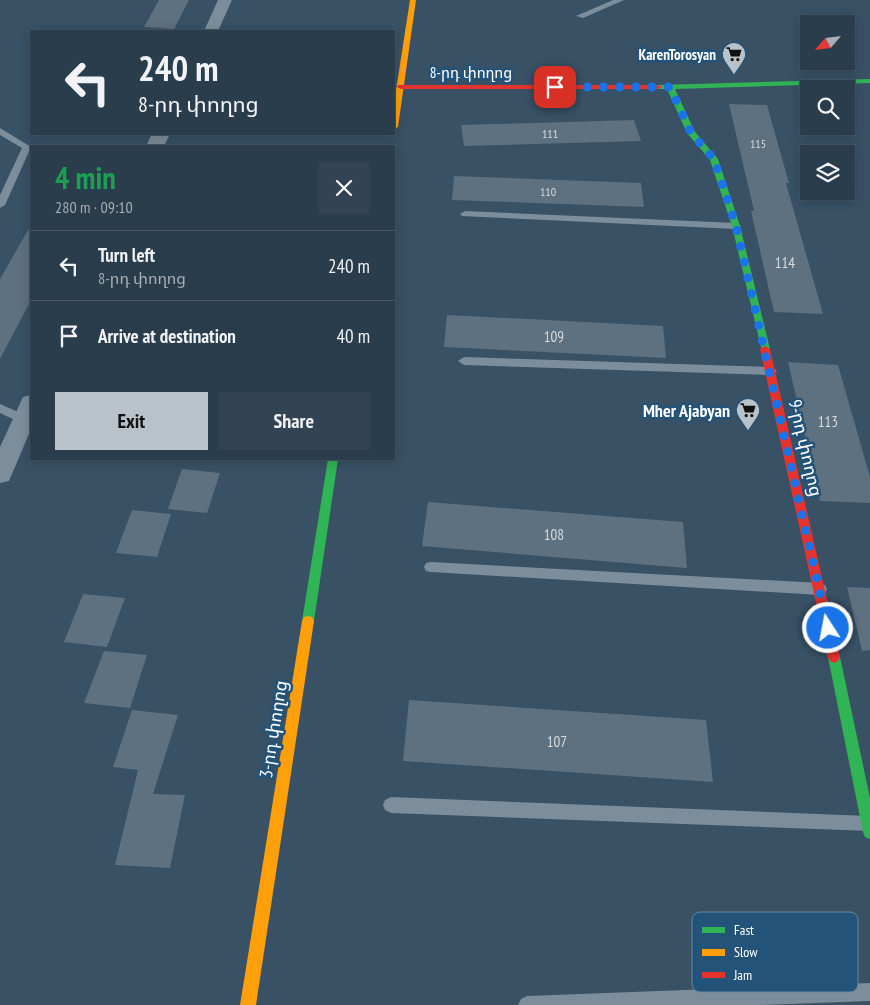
<!DOCTYPE html>
<html lang="en">
<head>
<meta charset="utf-8">
<style>
  :root { --surface:#2a3d4c; --page:#324453; --text:#f1f3f6; --muted:#a5aeb5; --line:#465664; --accent:#b9c2c9 }
  body { margin:0; font-family:"PT Sans Narrow","Noto Sans Armenian",sans-serif; background:var(--page); color:var(--text); height:100vh; display:flex; flex-direction:column; font-size:19px; white-space:nowrap }
  * { box-sizing:border-box; margin:0 }
  p { font-size:16px; color:var(--muted) }
  .icon { flex:none; width:28px; height:28px; fill:none; stroke:currentColor; stroke-width:2; stroke-linecap:round; stroke-linejoin:round }
  .map { position:relative; flex:1; overflow:hidden }
  .details { position:absolute; left:30px; top:145px; width:365px; height:315px; display:flex; flex-direction:column; background:var(--surface); border-radius:0px; box-shadow:0 2px 12px #0003,0 0 0 1px var(--line) }
  .details>* { flex:none }
  .guide { position:absolute; left:30px; top:30px; width:365px; height:105px; border-radius:0px; box-shadow:0 2px 12px #0003,0 0 0 1px var(--line); background:#2a3d4c; color:var(--text); overflow:hidden }
  .needle { width:32px; rotate:242deg }
  .fabs { position:absolute; left:800px; top:15px; display:grid; gap:10px }
  .fabs a { display:grid; place-items:center; width:55px; height:55px; border-radius:0px; background:var(--surface); box-shadow:0 2px 12px #0003,0 0 0 1px var(--line); font-size:25px }
  .pin { position:absolute; display:grid; place-items:center; width:42px; height:42px; color:#fff; margin:-21px; border-radius:10px; box-shadow:0 2px 8px #0006 }
  .me { position:absolute; width:55px; margin:-28px; rotate:349deg; stroke-linejoin:round; filter:drop-shadow(0 0 4px #0008) }
  .turn { display:flex; align-items:center; gap:18px; height:105px; padding:0 25px; font-size:22px }
  .turn .icon { width:65px; height:65px; stroke-width:2.5 }
  .turn b { display:block; font-size:35px; line-height:42px }
  .round { display:grid; place-items:center; flex:none; width:52px; height:52px; border-radius:0px; background:var(--page) }
  .headline { display:flex; align-items:center; justify-content:space-between; height:85px; padding:0 25px }
  h1 { font-size:30px; font-weight:700; line-height:38px; color:#1e9e55 }
  .button { display:flex; gap:10px; margin-top:auto; padding:10px 25px }
  .button a { flex:1; height:58px; border-radius:0px; background:var(--accent); color:#111; font-size:20px; font-weight:700; line-height:58px; text-align:center }
  .button a+a { background:var(--page); color:var(--text) }
  ul { padding:0; list-style:none }
  li { display:flex; align-items:center; gap:15px; height:70px; padding:0 25px; border-top:1px solid var(--line) }
  li div { flex:1 }
  li b { display:block; font-size:19px }
  li em { font-style:normal }
  .map>svg:first-child { display:block }
  .building { fill:#5e7180 }
  .lines { fill:none; stroke-linecap:round; stroke-linejoin:round }
  .lane { fill:#7c8e9c; fill-rule:evenodd }
  .street { fill:#7c8e9c; fill-rule:evenodd }
  .fast { fill:#30b455; fill-rule:evenodd }
  .slow { fill:#ff9f0a; fill-rule:evenodd }
  .jam { fill:#e5322d; fill-rule:evenodd }
  .route { stroke:#1a73e8; stroke-width:9; stroke-dasharray:0 16.2 }
  .labels { text-anchor:middle; dominant-baseline:central; stroke-width:5; stroke-linejoin:round; paint-order:stroke }
  .far-number-label { font-size:12px; fill:#d7dcdf }
  .far-poi-label { font-size:15px; font-weight:bold; fill:#fff; stroke:#245379; text-anchor:end }
  .far-street-label { font-size:15px; fill:#fff; stroke:#245379 }
  .number-label { font-size:15px; fill:#d7dcdf }
  .poi-label { font-size:18px; font-weight:bold; fill:#fff; stroke:#245379; text-anchor:end }
  .street-label { font-size:18px; fill:#fff; stroke:#245379 }
  .key { fill:#245379; stroke:#6687a1; stroke-width:1 }
  .key-label { font-size:14px; fill:#fff }
</style>
</head>
<body>
<div class="map">
<svg width="870" height="1005" viewBox="0 0 870 1005">
  <rect width="100%" height="100%" fill="#385165"/>
  <g class="building">
    <path d="M159,0H189L174,29L144,27Z"/>
    <path d="M729,104L767,105L789,183H786L823,314L774,312L751,211H754Z"/>
    <path d="M634,120L641,141L464,146L461,125Z"/>
    <path d="M454,176L641,183L644,207L452,200Z"/>
    <path d="M31,225V300L0,359V279Z"/>
    <path d="M447,315L663,326L666,358L444,347Z"/>
    <path d="M788,362L838,365L870,477V503L820,501Z"/>
    <path d="M182,469L220,473L207,513L168,509Z"/>
    <path d="M428,502L683,522L687,568L422,546Z"/>
    <path d="M132,510L171,514L157,557L116,553Z"/>
    <path d="M847,587L870,588V650L862,651Z"/>
    <path d="M83,594L125,598L107,647L64,642Z"/>
    <path d="M104,651L147,655L130,708L84,703Z"/>
    <path d="M409,700L706,720L713,782L403,761Z"/>
    <path d="M132,710L178,715L153,794L185,795L170,868L115,865L138,770L113,767Z"/>
  </g>
  <g class="lines">
    <g class="lane">
      <path d="M613,0H624L583,18L576,16Z"/>
      <path d="M0,128L31,147L5,205L0,208V195L22,148L0,135Z"/>
      <path d="M465,211L736,223L741,226L736,229L462,216L460,214Z"/>
      <path d="M464,357L771,367L777,371L771,375L464,365L458,361Z"/>
      <path d="M0,404L27,416L29,419L27,422H19L0,413Z"/>
      <path d="M431,562L820,583L825,585L827,589L825,593L820,595L431,572L426,571L424,567L426,563Z"/>
      <path d="M391,797L868,816L870,817V831L391,813L385,810L383,805L385,800Z"/>
      <path d="M870,983V1001L759,1005H518L521,999L527,996Z"/>
    </g>
    <g class="street">
      <path d="M218,0H232L218,31H204Z"/>
      <path d="M152,134H170L164,146H146Z"/>
      <path d="M31,395V429L9,481L0,483V447L23,397Z"/>
    </g>
    <g class="fast">
      <path d="M870,79V83L675,89L695,132L718,159L740,226L770,349L765,352L762,351L732,226L710,160L687,133L667,89H658L654,87L658,85Z"/>
      <path d="M328,459H338L314,621L312,625L308,626L304,625L302,621Z"/>
      <path d="M834,651L838,653L840,657L870,798V839L865,837L863,832L828,657L830,653Z"/>
    </g>
    <g class="slow">
      <path d="M410,0H416L398,127L394,129V103Z"/>
      <path d="M308,616L312,617L314,621L256,1005H240L302,621L304,617Z"/>
    </g>
    <g class="jam">
      <path d="M398,85H658L662,87L658,89H401L397,87Z"/>
      <path d="M765,346L770,349L840,657L838,661L834,663L830,661L828,657L760,349Z"/>
    </g>
  </g>
  <g class="lines">
    <path class="route" d="M555,87H670L691,133L714,159L736,226L828,628"/>
  </g>
  <defs>
    <g id="supermarket-pin" transform="scale(1.25)"><path d="M0 17L-7.5 6A9.5 9.5 0 1 1 7.5 6Z" fill="#b9c2c9" stroke="#245379"/><path d="M-6-5.5h2.5l.6 2H6L4.5 2H-2.5L-4.4-4H-6ZM-1.5 3.2a1.3 1.3 0 1 0 .1 0ZM3 3.2a1.3 1.3 0 1 0 .1 0Z" fill="#111"/></g>
  </defs>
  <g fill-rule="evenodd">
    <use href="#supermarket-pin" x="734" y="54"/>
    <use href="#supermarket-pin" x="748" y="410"/>
  </g>
  <g class="labels">
    <g class="far-number-label">
      <text x="550" y="133">111</text>
      <text x="758" y="143">115</text>
      <text x="548" y="191">110</text>
    </g>
    <g class="far-poi-label">
      <text x="716" y="54">KarenTorosyan</text>
    </g>
    <g class="far-street-label">
      <text x="471" y="72">8-րդ փողոց</text>
    </g>
    <g class="number-label">
      <text x="785" y="262">114</text>
      <text x="554" y="336">109</text>
      <text x="828" y="421">113</text>
      <text x="554" y="534">108</text>
      <text x="557" y="741">107</text>
    </g>
    <g class="poi-label">
      <text x="730" y="410">Mher Ajabyan</text>
    </g>
    <g class="street-label">
      <text transform="translate(806 448) rotate(77)">9-րդ փողոց</text>
      <text transform="translate(273 729) rotate(-81)">3-րդ փողոց</text>
    </g>
  </g>
  <rect x="692" y="912" width="166" height="80" rx="8" class="key"/>
  <rect x="702" y="927" width="23" height="6" fill="#30b455"/>
  <rect x="702" y="949" width="23" height="7" fill="#ff9f0a"/>
  <rect x="702" y="972" width="23" height="6" fill="#e5322d"/>
  <g class="key-label">
    <text x="734" y="935">Fast</text>
    <text x="734" y="957">Slow</text>
    <text x="734" y="980">Jam</text>
  </g>
</svg>
<div class="fabs">
<a><svg class="needle" viewBox="-14 -14 28 28"><path d="M0-13l5 13h-10z" fill="#e53935"/><path d="M0 13l5-13h-10z" fill="#a5aeb5"/></svg></a>
<a><svg class="icon" aria-label="search" viewBox="0 0 24 24"><circle cx="10" cy="10" r="6"/><path d="M15 15l6 6"/></svg></a>
<a><svg class="icon" aria-label="layers" viewBox="0 0 24 24"><path d="M12 4l9 5-9 5-9-5zM3 14l9 5 9-5"/></svg></a>
</div>
<div class="pin" style="left:555px;top:87px;background:#d93025"><svg class="icon" aria-label="arrive" viewBox="0 0 24 24"><path d="M6 21V4h12l-3 4 3 4H6"/></svg></div>
<svg class="me" style="left:828px;top:628px" viewBox="-20 -20 40 40"><circle r="17" fill="#1a73e8" stroke="#fff" stroke-width="3"/><path d="M0-11L8 9 0 5-8 9z" fill="#fff"/></svg>
<div class="guide">
<div class="turn"><svg class="icon" aria-label="left" viewBox="0 0 24 24"><path d="M17 20v-9H6M10 6l-5 5 5 5"/></svg><div><b>240 m</b>8-րդ փողոց</div></div>
</div>
<section class="details">
<div class="headline"><div><h1>4 min</h1><p>280 m · 09:10</p></div><a class="round"><svg class="icon" aria-label="close" viewBox="0 0 24 24"><path d="M6 6l12 12M18 6L6 18"/></svg></a></div>
<ul>
<li><svg class="icon" aria-label="left" viewBox="0 0 24 24"><path d="M17 20v-9H6M10 6l-5 5 5 5"/></svg><div><b>Turn left</b><p>8-րդ փողոց</p></div><em>240 m</em></li>
<li><svg class="icon" aria-label="arrive" viewBox="0 0 24 24"><path d="M6 21V4h12l-3 4 3 4H6"/></svg><div><b>Arrive at destination</b></div><em>40 m</em></li>
</ul>
<div class="button"><a>Exit</a><a>Share</a></div>
</section>
</div>
</body>
</html>
